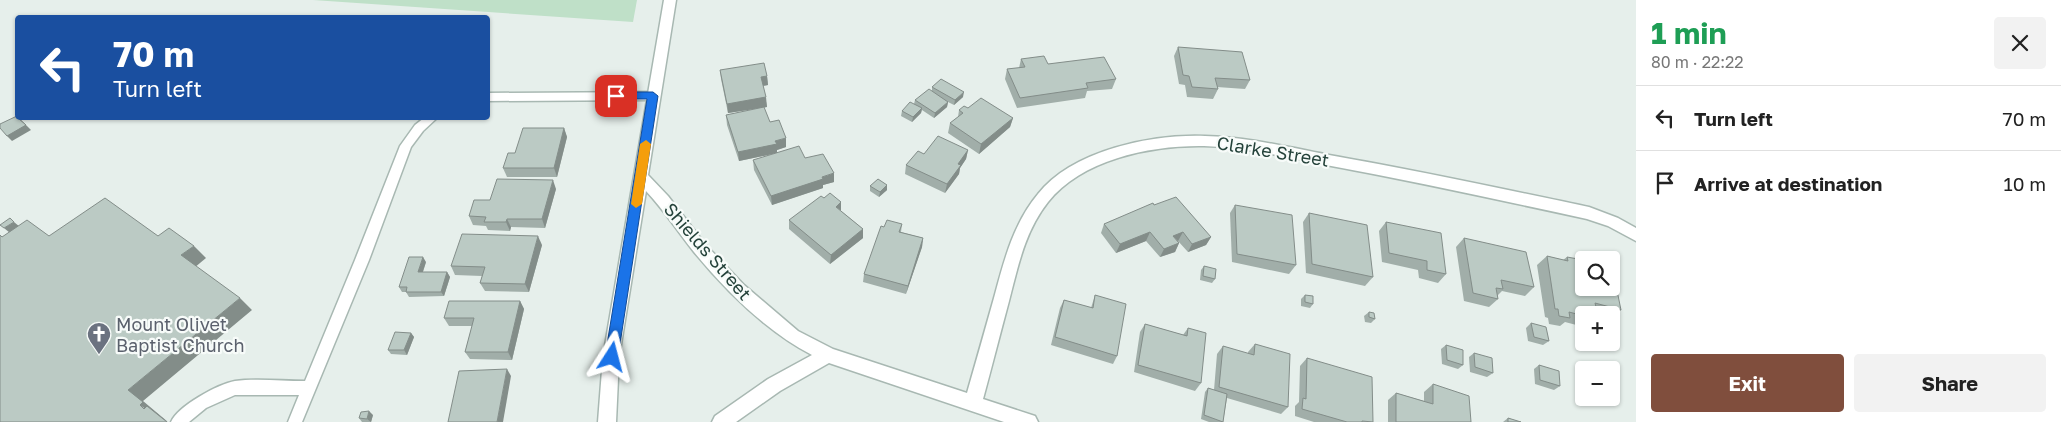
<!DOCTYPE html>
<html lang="en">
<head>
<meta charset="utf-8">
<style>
  :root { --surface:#fff; --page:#f2f2f2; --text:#222; --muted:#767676; --line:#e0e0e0; --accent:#804e3d }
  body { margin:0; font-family:"Golos Text",sans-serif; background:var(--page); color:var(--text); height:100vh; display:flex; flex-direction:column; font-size:19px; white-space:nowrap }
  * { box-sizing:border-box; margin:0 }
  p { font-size:16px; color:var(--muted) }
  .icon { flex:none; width:28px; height:28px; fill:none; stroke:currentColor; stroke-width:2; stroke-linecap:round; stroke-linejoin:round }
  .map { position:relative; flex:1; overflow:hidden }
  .drawer { display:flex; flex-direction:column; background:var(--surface); width:425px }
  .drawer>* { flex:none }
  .banner { position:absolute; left:15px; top:15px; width:475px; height:105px; border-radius:5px; box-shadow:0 1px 4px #0004; background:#1a4fa0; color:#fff; overflow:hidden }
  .fabs { position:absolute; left:1575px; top:251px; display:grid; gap:10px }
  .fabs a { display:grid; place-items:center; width:45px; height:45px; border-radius:5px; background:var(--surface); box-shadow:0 1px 4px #0004; font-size:25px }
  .pin { position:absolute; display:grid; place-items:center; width:42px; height:42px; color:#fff; margin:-21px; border-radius:10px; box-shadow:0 2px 8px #0006 }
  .me { position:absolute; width:55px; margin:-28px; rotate:9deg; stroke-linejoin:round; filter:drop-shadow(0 0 4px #0008) }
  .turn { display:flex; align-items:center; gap:18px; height:105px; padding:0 15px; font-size:22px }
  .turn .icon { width:65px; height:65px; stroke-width:2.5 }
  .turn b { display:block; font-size:35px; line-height:42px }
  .round { display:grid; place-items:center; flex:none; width:52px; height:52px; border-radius:5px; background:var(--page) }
  .headline { display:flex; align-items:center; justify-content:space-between; height:85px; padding:0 15px }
  h1 { font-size:30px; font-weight:700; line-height:38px; color:#1e9e55 }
  .button { display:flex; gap:10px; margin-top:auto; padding:10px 15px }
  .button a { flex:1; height:58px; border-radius:5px; background:var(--accent); color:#fff; font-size:20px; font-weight:700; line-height:58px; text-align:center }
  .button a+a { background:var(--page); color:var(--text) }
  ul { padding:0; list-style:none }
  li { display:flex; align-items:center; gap:15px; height:65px; padding:0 15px; border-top:1px solid var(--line) }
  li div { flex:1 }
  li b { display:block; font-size:19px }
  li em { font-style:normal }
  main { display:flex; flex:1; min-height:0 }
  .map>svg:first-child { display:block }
  .green { fill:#bfe0c8 }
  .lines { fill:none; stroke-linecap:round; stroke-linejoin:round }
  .lane-casing { stroke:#a8b8b2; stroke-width:3 }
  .street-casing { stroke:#a8b8b2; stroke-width:3 }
  .lane { fill:#fff; fill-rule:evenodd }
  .street { fill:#fff; fill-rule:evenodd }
  .wall { fill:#a1aea9 }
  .shaded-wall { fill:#838d89 }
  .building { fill:#bbcac4; stroke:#838d89 }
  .route { fill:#1a73e8; stroke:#114b97 }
  .slow { fill:#f59e0b }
  .labels { text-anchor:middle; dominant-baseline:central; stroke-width:4.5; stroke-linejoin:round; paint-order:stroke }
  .street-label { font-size:18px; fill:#24423a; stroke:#f7fbf9 }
  .worship-label { font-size:18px; fill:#5b616d; stroke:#f7fbf9; text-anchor:start }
</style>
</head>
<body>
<main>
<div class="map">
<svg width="1636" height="422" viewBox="0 0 1636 422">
  <rect width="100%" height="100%" fill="#e6efeb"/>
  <path class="green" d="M313,0H637L633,22Z"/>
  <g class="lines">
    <g class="lane-casing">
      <g id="lane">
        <path d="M653,92L659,96L653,100L488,101V93Z"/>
        <path d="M424,118H437L423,131L411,147L369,260L302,422H288L299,395H235L206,408L189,422H171C178,406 218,384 235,381C257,378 282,381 305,381L355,260L400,146L415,125Z"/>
      </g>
    </g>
    <g class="street-casing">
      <path id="street" d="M664,0H676L648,175L668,196L705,244L744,285L798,331L833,349L967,393C976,362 985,330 994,298C1004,261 1013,224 1038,194C1073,150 1152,134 1205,136C1247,137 1288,147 1329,155C1416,170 1503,189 1589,207L1618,218L1636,228V241L1608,226L1587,219C1500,200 1413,181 1326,165C1286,157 1245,147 1204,146C1152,145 1082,159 1048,202C1025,231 1018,266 1009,301C1000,334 992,366 983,399L1035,416L1038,422H1004L829,363L780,391L736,422H712L715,416L768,379L812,355C766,331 727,292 694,252C678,232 664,210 646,191L619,357L616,422H598L603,357Z"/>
    </g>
    <use href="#lane" class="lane"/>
    <use href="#street" class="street"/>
  </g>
  <g class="wall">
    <path d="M1178,47L1250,80L1245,89L1217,87L1218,89L1213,99L1187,97L1185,85L1179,84L1174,56Z"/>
    <path d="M1021,59L1048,64L1116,79L1112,89L1087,91L1085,98L1017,108L1005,79L1007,69L1019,68Z"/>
    <path d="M720,70L767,76L768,85L763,86L767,107L728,113L721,79Z"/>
    <path d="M932,87L963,97L954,105L948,102L947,107L934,118L922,110L921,113L912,122L901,116L902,111L914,104L915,100L932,91Z"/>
    <path d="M968,108L1013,118L1010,127L979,154L948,133L950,123L958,117L959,110Z"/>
    <path d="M726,115L770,122L786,147L777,150V153L739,161L727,125Z"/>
    <path d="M564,128L567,137L557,177H507L503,168L515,153Z"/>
    <path d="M968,150L966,159L960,168L959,174L945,193L905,174L906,165L924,154Z"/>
    <path d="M805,158L834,182L823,185V188L772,205L754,170L753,160Z"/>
    <path d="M887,185V190L879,197L870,191V186Z"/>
    <path d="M556,189L545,228L511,227L510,231L488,230L486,226L473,225L469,216L490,200Z"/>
    <path d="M1154,205L1211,237L1206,245L1188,252L1178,241L1179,243L1175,252L1160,257L1146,241L1116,253L1101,233L1104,224Z"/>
    <path d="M1235,205L1296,265L1289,274L1232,262L1230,213Z"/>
    <path d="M841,211L863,229V238L830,264L789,229V220Z"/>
    <path d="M1309,213L1373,277L1365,286L1306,273L1303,222Z"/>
    <path d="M1386,222L1446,274L1438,283L1419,278L1418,270L1382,262L1379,231Z"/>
    <path d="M902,224L901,232L923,238L922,247L906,294L863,282L864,274L884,227Z"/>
    <path d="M1464,238L1534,287L1525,296L1502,291L1498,295V299L1489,307L1464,301L1456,247Z"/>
    <path d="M542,245L529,292L485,291L480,283L482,276L455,275L451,266Z"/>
    <path d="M1547,256L1563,260L1567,257L1578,263L1621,310L1611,318V315H1584V327L1565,322L1560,326L1549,324L1548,318L1545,317L1537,265Z"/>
    <path d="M426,262L423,272H447L450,277L444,296L409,297L406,292H402L399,287Z"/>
    <path d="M1204,266L1215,279L1212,283L1200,280L1201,270Z"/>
    <path d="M1095,295L1117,356L1113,364L1051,345L1060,308L1064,300L1091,308Z"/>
    <path d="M1305,295L1313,304L1310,308L1301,306V299Z"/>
    <path d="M520,301L524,309L512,360L470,359L465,352L472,326H449L444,318Z"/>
    <path d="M1369,312L1375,319L1371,323L1365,322L1364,316Z"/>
    <path d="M1531,323L1549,341L1543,345L1528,341L1526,328Z"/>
    <path d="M1145,324L1183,335L1188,328L1201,383L1195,391L1134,372L1140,332Z"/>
    <path d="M411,333L414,337L407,355L391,354L388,350Z"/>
    <path d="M1255,344L1288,407L1281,414L1227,398L1223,422H1209L1201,419L1205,392L1208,388L1214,390L1217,354L1223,346L1248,354V352Z"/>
    <path d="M1446,345L1463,365L1458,369L1442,364L1441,349Z"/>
    <path d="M1474,353L1493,373L1487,377L1470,372L1469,357Z"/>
    <path d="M1307,358L1373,422H1314L1295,416V406L1299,402L1300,366Z"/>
    <path d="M1539,365L1560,386L1554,390L1535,384L1534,369Z"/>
    <path d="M1433,384L1471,422H1388V400L1396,393L1424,401V392Z"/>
    <path d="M373,415L371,422H362L359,418Z"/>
    <path d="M1508,418L1521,422H1503Z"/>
  </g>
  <g class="shaded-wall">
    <path d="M767,76L768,85L762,86L761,77Z"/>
    <path d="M964,92L963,97L954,105L955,100Z"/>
    <path d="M766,97L767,107L728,113L727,104Z"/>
    <path d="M948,102L947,107L934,118L935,113Z"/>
    <path d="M922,108L921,113L912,122L913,117Z"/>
    <path d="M19,118L31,130L12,141L7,136Z"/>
    <path d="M1013,118L1010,127L979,154L981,144Z"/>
    <path d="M564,128L567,137L557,177L554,168Z"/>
    <path d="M786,138V147L777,150V153L739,161L738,152Z"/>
    <path d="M968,150L966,159L960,168L959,174L945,193L947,184L958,164Z"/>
    <path d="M834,173V182L823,185V188L772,205L771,196Z"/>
    <path d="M553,180L556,189L545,228L542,219Z"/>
    <path d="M887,185V190L879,197L880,192Z"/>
    <path d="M841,202V211L836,207Z"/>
    <path d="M507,219L511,227L510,231L506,222Z"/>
    <path d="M14,222L20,227L10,233L4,228Z"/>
    <path d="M863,229V238L830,264L831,255Z"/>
    <path d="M1150,232L1146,241L1116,253L1120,244Z"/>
    <path d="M1183,232L1178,241L1173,236Z"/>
    <path d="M538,236L542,245L529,292L525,284Z"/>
    <path d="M1211,237L1206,245L1188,252L1192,244Z"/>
    <path d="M923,238L922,247L906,294L908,286Z"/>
    <path d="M1179,243L1175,252L1160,257L1164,249Z"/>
    <path d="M194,246L206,258L194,268L181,255Z"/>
    <path d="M423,257L426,262L421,277L418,272Z"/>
    <path d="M447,272L450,277L444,296L441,292Z"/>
    <path d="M240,298L252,310L143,401L168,422L155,416L140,405L128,390Z"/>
    <path d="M520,301L524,309L512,360L508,352Z"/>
    <path d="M411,333L414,337L407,355L404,350Z"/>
    <path d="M507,369L511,376L503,422H497Z"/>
    <path d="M369,411L373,415L371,422L367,419Z"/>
  </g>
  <g class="building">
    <path d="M1178,47L1242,52L1250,80L1215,78L1218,89L1192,87L1189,76L1183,75Z"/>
    <path d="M1044,56L1048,64L1104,57L1116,79L1086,83L1088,88L1020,98L1007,69L1025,67L1021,59Z"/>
    <path d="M764,63L767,76L761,77L766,97L727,104L720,70Z"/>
    <path d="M941,79L964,92L955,100L932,87Z"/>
    <path d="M929,89L948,102L935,113L915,100Z"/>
    <path d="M981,98L1013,118L981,144L950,123L963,113L959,110L964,106L968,108Z"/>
    <path d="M910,102L922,108L913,117L902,111Z"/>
    <path d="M764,107L770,122L779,120L786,138L775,141L777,144L738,152L726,115Z"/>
    <path d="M17,116L18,118L26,125L7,136L0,128V124Z"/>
    <path d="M523,128H564L554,168H503L508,153H515Z"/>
    <path d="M938,136L968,150L958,164L961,165L947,184L906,165L918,151L924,154Z"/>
    <path d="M799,146L805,158L823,154L834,173L822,177L823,179L771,196L753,160Z"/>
    <path d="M497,179L553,180L542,219H507L506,222H484L486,217L469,216L474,200H490Z"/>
    <path d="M878,179L887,185L880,192L870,186Z"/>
    <path d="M830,193L841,202L836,207L863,229L831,255L789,220L821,196L824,198Z"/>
    <path d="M1176,197L1211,237L1192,244L1183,232L1173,236L1179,243L1164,249L1150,232L1120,244L1104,224L1153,203L1154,205Z"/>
    <path d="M105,198L158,236L169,228L194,246L181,255L240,298L128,390L143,402L140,405L144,409L147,406L167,422H0V235L2,237L27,220L49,236Z"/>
    <path d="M1235,205L1292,215L1296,265L1237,254Z"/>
    <path d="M1309,213L1367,225L1373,277L1312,264Z"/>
    <path d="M10,218L14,222L4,228L0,225Z"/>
    <path d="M887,220L902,224L899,232L923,238L908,286L864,274L881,226L884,227Z"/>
    <path d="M1386,222L1441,233L1446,274L1427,270V261L1389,253Z"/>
    <path d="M462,234L538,236L525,284L480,283L485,267L451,266Z"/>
    <path d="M1464,238L1526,252L1534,287L1501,280L1503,289L1496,288L1498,299L1473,293Z"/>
    <path d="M1547,256L1568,261L1567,257L1578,259V263L1584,264V288H1611V271H1613L1621,310L1595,303L1598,315H1584V316L1569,312L1570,318L1559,316L1558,309H1555Z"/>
    <path d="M409,257H423L418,272H447L441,292H406L407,287H399Z"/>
    <path d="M1204,266L1216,269L1215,279L1203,276Z"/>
    <path d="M1095,295L1126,304L1117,356L1055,337L1064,300L1093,308Z"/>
    <path d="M1305,295L1313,296V304L1305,302Z"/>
    <path d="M449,301H520L508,352H465L474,318H444Z"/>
    <path d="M1369,312L1374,313L1375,319L1369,317Z"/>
    <path d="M1531,323L1546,327L1549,341L1534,337Z"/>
    <path d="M1145,324L1187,336L1188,328L1206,333L1201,383L1138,365Z"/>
    <path d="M395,332L411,333L404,350H388Z"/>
    <path d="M1255,344L1290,354L1288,407L1219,387L1223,346L1254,355Z"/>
    <path d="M1446,345L1463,350V365L1447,360Z"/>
    <path d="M1474,353L1492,358L1493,373L1475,367Z"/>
    <path d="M1307,358L1372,377L1373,422L1362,421V422H1347L1302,409L1303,398L1306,399Z"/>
    <path d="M1539,365L1559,371L1560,386L1540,380Z"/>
    <path d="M507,369L497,422H448L459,371Z"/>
    <path d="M1433,384L1469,396L1471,422H1396V393L1433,404Z"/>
    <path d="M1208,388L1227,394L1223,422L1204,415Z"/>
    <path d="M369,411L367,419L359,418L361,412Z"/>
    <path d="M1508,418L1521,422H1508Z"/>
  </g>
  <path class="route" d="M616,92H653L658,96L618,357L616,361L612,363L607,361L605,357L647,99H613L611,96Z"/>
  <path class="slow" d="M646,140L651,144L642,204L636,208L631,204L640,144Z"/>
  <defs>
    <g id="church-pin" transform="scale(1.25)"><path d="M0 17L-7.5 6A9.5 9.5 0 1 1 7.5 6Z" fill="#6b7280" stroke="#f7fbf9"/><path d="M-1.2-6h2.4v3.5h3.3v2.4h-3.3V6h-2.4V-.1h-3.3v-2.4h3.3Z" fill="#fff"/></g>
  </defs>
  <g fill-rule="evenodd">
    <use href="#church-pin" x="99" y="334"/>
  </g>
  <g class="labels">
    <g class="street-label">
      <text transform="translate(1273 151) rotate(9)">Clarke Street</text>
      <text transform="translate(708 251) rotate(49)">Shields Street</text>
    </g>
    <g class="worship-label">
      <text x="116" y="324">Mount Olivet<tspan x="116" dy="21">Baptist Church</tspan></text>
    </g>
  </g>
</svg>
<div class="fabs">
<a><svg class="icon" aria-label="search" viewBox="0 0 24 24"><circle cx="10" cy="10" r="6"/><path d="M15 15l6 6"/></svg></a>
<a>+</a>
<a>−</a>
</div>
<div class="pin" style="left:616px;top:96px;background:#d93025"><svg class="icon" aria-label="arrive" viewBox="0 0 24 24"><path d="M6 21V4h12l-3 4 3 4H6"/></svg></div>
<svg class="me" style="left:612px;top:357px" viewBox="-20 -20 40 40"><path d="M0-17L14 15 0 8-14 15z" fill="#1a73e8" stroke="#fff" stroke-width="4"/></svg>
<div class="banner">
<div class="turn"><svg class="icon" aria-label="left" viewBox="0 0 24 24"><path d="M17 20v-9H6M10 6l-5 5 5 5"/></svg><div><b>70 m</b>Turn left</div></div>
</div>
</div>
<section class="drawer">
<div class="headline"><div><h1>1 min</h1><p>80 m · 22:22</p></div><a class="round"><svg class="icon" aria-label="close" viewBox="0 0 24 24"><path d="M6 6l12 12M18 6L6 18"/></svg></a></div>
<ul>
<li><svg class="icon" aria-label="left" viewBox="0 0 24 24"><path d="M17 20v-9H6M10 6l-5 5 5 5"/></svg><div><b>Turn left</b></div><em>70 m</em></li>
<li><svg class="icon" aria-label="arrive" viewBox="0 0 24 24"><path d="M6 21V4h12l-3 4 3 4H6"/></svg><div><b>Arrive at destination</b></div><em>10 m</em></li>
</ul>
<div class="button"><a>Exit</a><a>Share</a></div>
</section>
</main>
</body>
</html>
